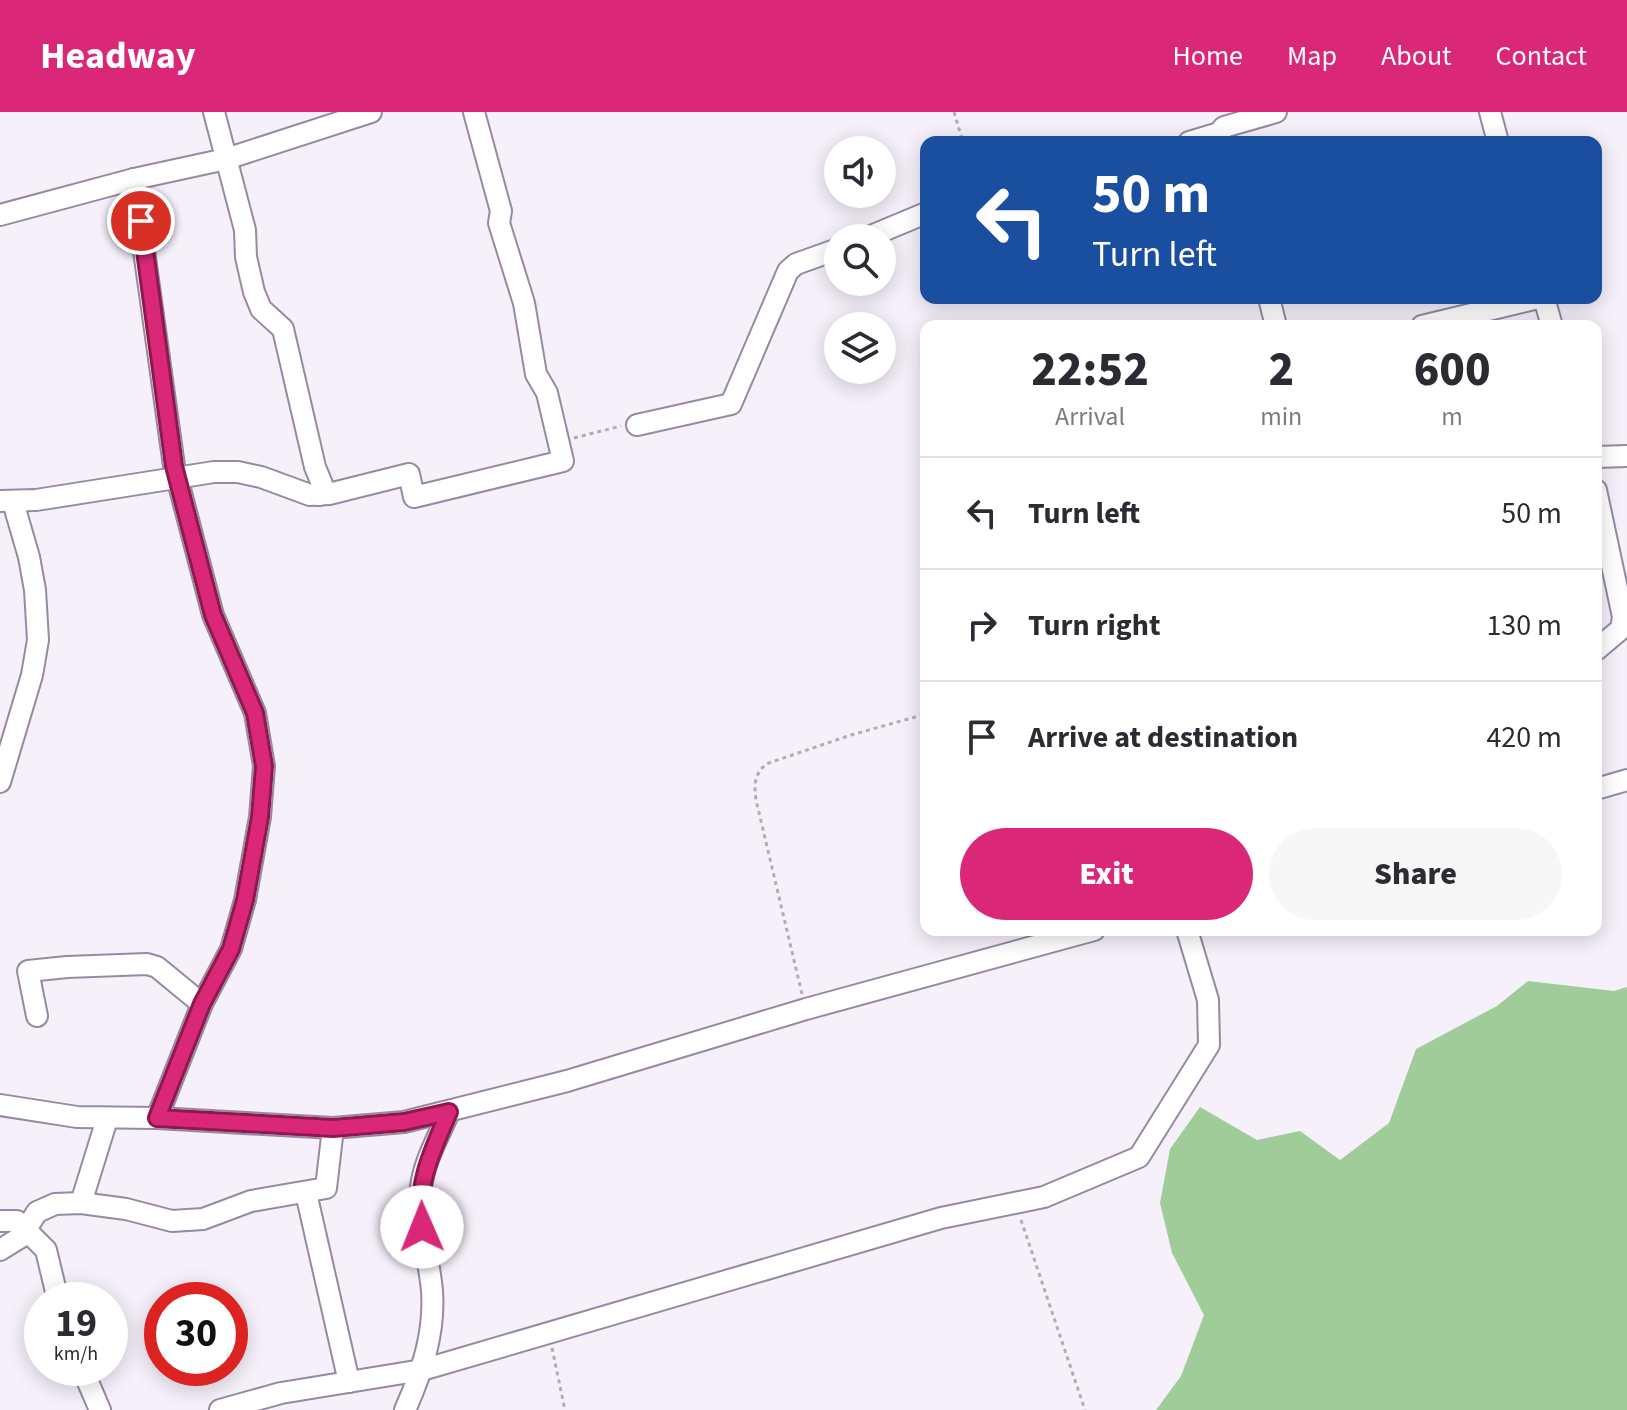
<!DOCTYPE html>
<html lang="en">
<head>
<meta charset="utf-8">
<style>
  :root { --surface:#fff; --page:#f7f7f7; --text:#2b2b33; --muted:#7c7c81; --line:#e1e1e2; --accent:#db2777 }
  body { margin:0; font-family:"Source Sans 3",sans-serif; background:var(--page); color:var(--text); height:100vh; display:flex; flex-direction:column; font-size:30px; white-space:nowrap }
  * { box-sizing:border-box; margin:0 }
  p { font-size:26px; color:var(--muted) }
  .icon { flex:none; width:44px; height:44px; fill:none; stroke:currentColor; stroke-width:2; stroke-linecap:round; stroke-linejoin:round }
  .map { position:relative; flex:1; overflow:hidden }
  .side { position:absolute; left:920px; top:208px; width:682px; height:616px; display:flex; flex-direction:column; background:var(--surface); border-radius:16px; box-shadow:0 4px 20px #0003 }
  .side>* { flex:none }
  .banner { position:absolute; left:920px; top:24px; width:682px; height:168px; border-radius:16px; box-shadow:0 4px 20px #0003; background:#1a4fa0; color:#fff; overflow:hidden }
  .controls { position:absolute; left:824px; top:24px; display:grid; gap:16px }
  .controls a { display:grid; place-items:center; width:72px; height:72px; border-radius:50%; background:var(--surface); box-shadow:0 4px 20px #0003; font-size:40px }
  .speed { position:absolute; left:24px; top:1170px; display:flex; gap:16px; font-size:40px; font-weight:700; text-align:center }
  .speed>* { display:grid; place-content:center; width:104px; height:104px; border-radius:50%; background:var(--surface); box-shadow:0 4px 20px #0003; line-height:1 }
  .speed small { font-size:20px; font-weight:400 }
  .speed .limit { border:12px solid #d22; background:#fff; color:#111 }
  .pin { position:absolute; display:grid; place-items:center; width:68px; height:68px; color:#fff; margin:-34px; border:4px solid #fff; border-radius:50%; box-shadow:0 2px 8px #0007 }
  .me { position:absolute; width:88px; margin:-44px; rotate:359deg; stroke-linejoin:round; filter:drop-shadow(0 0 6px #0008) }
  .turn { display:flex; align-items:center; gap:28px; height:168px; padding:0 40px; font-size:36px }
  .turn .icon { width:104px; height:104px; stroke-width:2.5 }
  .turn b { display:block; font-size:56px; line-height:68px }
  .eta { display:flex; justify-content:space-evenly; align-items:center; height:136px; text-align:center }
  .eta b { font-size:48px; font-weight:800; line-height:56px }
  .primary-button { display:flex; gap:16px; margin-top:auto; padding:16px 40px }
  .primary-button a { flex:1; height:92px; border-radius:48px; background:var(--accent); color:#fff; font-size:32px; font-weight:800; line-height:92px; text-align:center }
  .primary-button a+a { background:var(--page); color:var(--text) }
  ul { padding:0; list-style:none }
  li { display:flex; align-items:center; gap:24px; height:112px; padding:0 40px; border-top:2px solid var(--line) }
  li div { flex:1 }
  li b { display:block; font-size:30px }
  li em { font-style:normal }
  header { display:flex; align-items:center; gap:48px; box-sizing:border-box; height:112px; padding:0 40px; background:var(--accent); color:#fff }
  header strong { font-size:38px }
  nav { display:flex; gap:44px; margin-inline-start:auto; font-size:28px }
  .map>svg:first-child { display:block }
  .forest { fill:#a0cc99 }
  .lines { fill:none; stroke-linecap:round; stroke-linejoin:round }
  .minor-casing { stroke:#9789a3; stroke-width:24 }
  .path { stroke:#b2acb6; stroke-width:3; stroke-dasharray:4 4; stroke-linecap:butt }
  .minor { stroke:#fff; stroke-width:20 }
  .route-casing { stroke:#8e194d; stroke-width:20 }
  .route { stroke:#db2777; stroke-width:14 }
</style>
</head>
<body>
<header>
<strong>Headway</strong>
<nav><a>Home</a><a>Map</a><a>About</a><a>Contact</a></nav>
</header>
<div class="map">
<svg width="1627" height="1298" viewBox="0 0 1627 1298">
  <rect width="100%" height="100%" fill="#f6f0fb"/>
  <path class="forest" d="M1528,869L1614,879L1627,875V1298H1156L1181,1264L1204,1203L1172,1141L1160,1091L1170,1037L1200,995L1257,1028L1300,1019L1340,1048L1389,1011L1416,937L1497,894Z"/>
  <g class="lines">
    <g class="minor-casing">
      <g id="minor">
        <path d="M214,0L245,118L246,145L254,180L261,197L283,217L315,355L322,372L319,383"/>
        <path d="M1490,0L1498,30"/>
        <path d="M1189,30L1219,21L1224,15L1276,0"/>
        <path d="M134,67L174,354L213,503L255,601L264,654L260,705L245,788L231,837L202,892L157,1006"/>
        <path d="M0,103L134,67L226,47L371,0"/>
        <path d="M866,126L926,101"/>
        <path d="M1269,186L1276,214"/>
        <path d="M1544,186L1552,214"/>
        <path d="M1422,214L1538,186"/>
        <path d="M637,313L731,292L788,159L796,152L838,137"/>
        <path d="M1596,345L1627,344"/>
        <path d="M1596,378L1623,505L1621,517L1596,538"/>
        <path d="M0,389L36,388L214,360H238L261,365L310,383L329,382L409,362L414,385L563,349L547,281L536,262L524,191L499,111L501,99L474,0"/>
        <path d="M0,670L32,563L38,528L35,478L29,445L13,390"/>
        <path d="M1596,677L1627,668"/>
        <path d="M37,904L28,859L67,855L147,852L157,855L202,892"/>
        <path d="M0,993L77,1005L157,1006L333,1016L404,1010L567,969L806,897L1094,818"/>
        <path d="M306,1081L349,1270"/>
        <path d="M81,1091L107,1007"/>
        <path d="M0,1109H17L46,1138L58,1188"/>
        <path d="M0,1138L21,1125L37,1100L55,1092L81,1091L126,1097L172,1109L203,1107L251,1089L326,1076L333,1016"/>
        <path d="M82,1256L100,1298"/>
        <path d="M220,1298L281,1281L422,1258L941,1106L1044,1085L1139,1045L1209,933L1208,888L1187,818"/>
        <path d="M405,1298C422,1260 435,1221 432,1179C429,1144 417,1111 421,1075C424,1049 439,1024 449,1000"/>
      </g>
    </g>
    <g class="path">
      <path d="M954,0L963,30"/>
      <path d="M574,326L621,314"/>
      <path d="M802,882L756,688C754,673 754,663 766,652L851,623L926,602"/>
      <path d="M1021,1108L1085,1298"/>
      <path d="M552,1236L565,1298"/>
    </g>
    <use href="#minor" class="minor"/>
  </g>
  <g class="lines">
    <g class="route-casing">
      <path id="route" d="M141,109L174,354L213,503L255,601L264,654L260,705L245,788L231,837L202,892L157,1006L333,1016L404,1010L449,1000C432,1039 416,1072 422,1115"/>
    </g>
    <use href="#route" class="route"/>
  </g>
</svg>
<div class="controls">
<a><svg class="icon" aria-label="sound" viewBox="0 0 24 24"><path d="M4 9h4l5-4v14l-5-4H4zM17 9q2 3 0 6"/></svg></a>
<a><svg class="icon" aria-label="search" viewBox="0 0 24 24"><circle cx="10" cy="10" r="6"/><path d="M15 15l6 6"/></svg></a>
<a><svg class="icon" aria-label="layers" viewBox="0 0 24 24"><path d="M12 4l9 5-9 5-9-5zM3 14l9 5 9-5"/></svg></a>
</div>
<div class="speed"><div>19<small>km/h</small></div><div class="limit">30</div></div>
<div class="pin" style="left:141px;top:109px;background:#d93025"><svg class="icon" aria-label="arrive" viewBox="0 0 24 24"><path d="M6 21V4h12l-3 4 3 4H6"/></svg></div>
<svg class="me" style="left:422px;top:1115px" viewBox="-20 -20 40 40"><circle r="19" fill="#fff"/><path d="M0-13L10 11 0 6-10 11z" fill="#db2777"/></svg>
<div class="banner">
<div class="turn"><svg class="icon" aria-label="left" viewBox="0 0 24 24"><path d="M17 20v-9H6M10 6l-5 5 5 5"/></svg><div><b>50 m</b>Turn left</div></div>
</div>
<section class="side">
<div class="eta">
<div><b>22:52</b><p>Arrival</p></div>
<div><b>2</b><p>min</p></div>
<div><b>600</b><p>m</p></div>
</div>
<ul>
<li><svg class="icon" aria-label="left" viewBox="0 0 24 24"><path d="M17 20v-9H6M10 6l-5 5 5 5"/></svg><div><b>Turn left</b></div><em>50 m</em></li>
<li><svg class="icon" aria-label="right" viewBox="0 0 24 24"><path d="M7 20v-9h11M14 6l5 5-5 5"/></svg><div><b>Turn right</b></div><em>130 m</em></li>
<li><svg class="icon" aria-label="arrive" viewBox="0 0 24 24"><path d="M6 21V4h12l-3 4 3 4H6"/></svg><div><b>Arrive at destination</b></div><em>420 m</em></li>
</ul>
<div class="primary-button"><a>Exit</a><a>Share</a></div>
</section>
</div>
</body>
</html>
